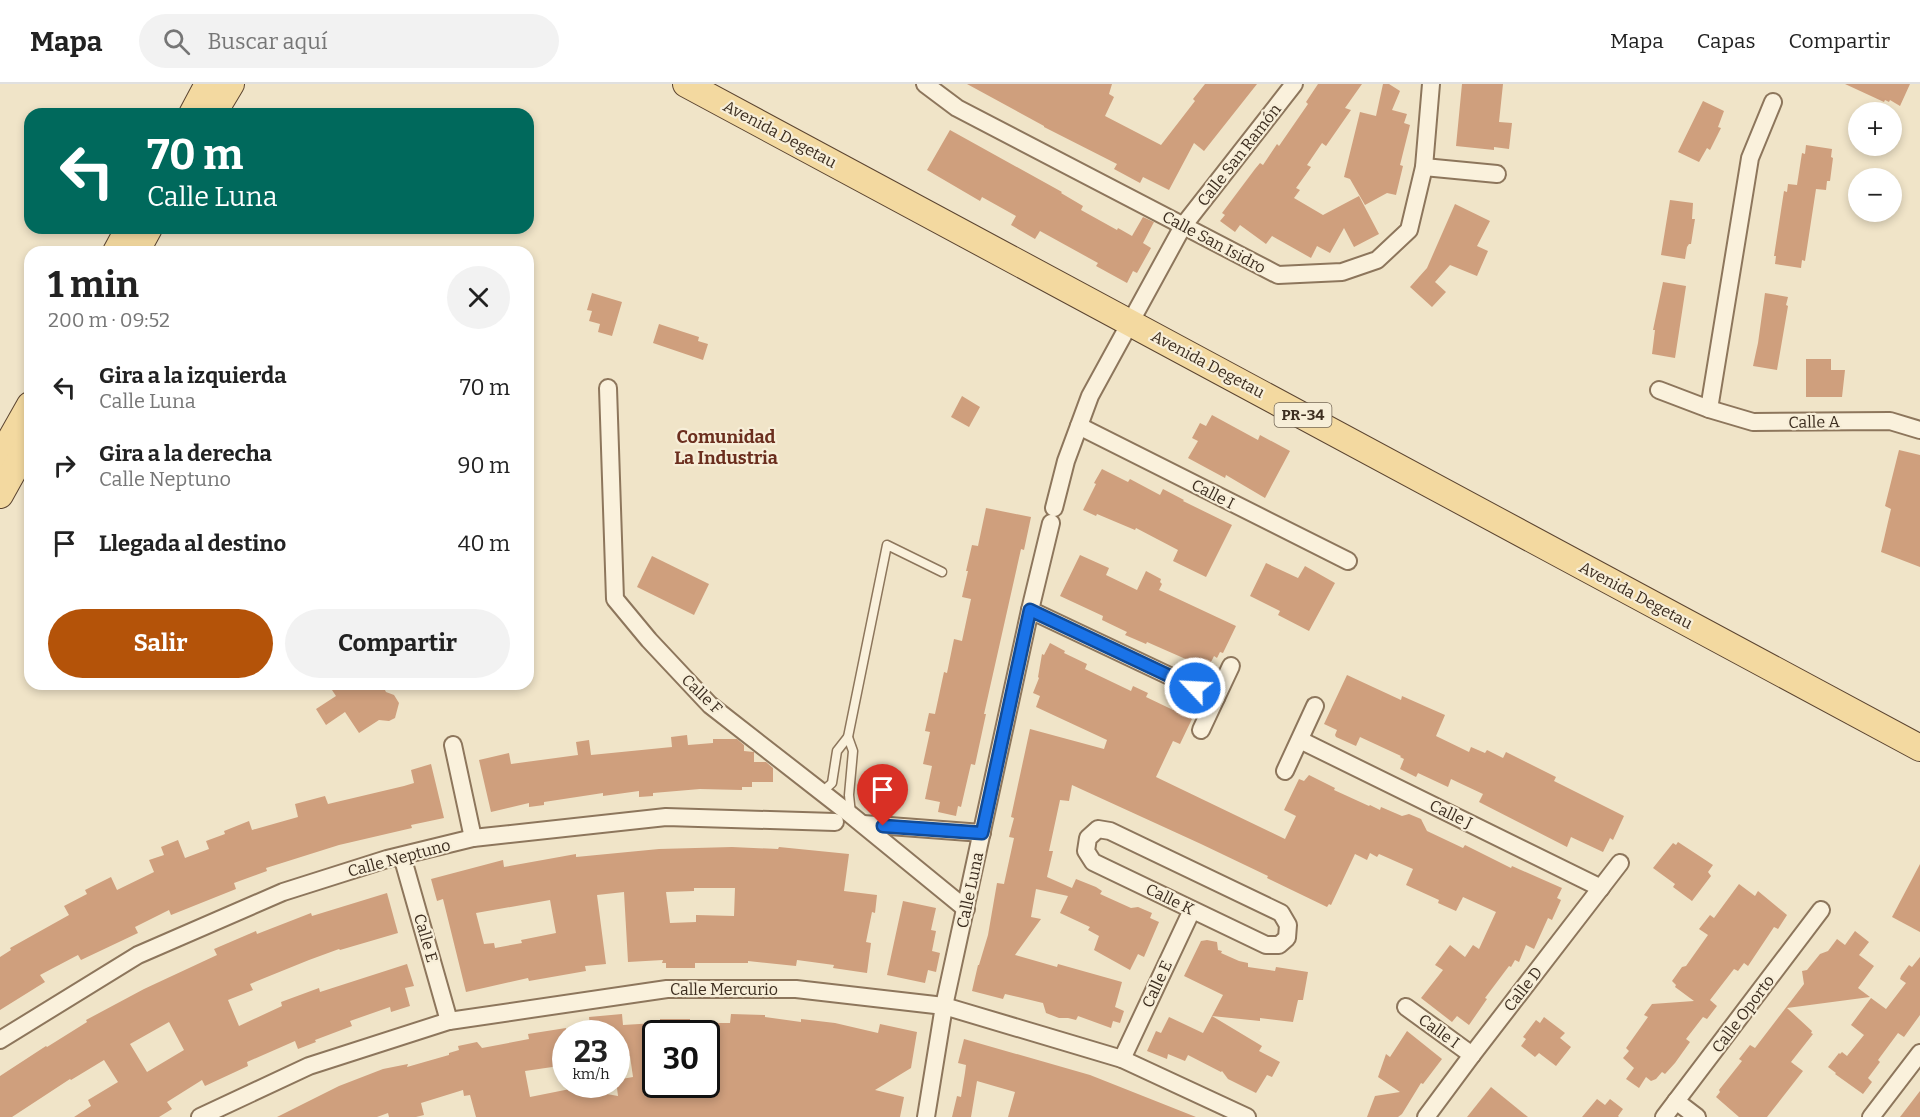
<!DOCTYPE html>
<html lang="es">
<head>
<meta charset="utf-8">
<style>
  :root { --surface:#fff; --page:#f2f2f2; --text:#222; --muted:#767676; --line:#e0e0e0; --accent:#b45309 }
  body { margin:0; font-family:Bitter,serif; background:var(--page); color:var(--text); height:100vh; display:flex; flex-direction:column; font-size:22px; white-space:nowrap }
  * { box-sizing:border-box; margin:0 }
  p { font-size:20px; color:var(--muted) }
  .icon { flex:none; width:33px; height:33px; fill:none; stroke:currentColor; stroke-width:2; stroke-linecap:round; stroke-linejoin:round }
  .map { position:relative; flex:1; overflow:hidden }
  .panel { position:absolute; left:24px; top:162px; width:510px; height:444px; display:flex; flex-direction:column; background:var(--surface); border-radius:18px; box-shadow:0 3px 9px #0003 }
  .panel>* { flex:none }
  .top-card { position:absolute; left:24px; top:24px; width:510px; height:126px; border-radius:18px; box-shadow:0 3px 9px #0003; background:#00695c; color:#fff; overflow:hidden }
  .buttons { position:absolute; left:1848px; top:18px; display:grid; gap:12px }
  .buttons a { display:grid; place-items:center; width:54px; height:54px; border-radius:50%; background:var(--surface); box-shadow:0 3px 9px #0003; font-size:30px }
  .speed { position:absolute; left:552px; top:936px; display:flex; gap:12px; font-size:30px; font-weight:700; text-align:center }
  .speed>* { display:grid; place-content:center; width:78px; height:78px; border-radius:50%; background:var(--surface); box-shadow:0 3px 9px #0003; line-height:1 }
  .speed small { font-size:15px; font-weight:400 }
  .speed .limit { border:3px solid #111; border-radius:9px; background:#fff; color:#111 }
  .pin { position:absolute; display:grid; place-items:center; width:51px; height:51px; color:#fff; margin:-62px -26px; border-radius:50% 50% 50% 0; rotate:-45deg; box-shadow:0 0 6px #0007 }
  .pin .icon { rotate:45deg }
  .me { position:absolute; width:66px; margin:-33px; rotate:295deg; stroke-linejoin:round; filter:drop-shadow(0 0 4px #0008) }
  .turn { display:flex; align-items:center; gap:21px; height:126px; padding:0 24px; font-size:27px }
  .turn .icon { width:78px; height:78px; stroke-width:2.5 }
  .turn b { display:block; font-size:42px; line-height:51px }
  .round { display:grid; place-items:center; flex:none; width:63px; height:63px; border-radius:32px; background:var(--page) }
  .headline { display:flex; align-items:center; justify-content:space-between; height:102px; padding:0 24px }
  h1 { font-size:36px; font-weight:700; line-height:45px }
  .button { display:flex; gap:12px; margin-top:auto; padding:12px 24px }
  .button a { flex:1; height:69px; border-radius:36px; background:var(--accent); color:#fff; font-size:24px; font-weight:700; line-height:69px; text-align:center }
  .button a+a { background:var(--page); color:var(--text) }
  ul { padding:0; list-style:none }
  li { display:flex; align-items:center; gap:18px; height:78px; padding:0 24px }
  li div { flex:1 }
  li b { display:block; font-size:22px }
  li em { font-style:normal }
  header { display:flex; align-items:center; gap:36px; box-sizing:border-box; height:84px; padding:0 30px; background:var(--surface); border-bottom:2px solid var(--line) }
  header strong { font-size:28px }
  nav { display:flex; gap:33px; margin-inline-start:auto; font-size:21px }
  .search { width:420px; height:54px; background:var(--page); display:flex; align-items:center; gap:15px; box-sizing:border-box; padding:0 21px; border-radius:33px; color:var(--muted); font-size:22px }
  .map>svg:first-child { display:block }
  .building { fill:#cf9f7d; fill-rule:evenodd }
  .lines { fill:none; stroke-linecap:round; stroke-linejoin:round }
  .lane-casing { stroke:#8d765c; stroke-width:11 }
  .street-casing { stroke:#8d765c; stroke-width:20 }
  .primary-casing { stroke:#5b4430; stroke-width:28 }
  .lane { stroke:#faf1dc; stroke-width:8 }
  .street { stroke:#faf1dc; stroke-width:16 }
  .primary { stroke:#f3d9a0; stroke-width:26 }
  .route-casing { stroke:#114b97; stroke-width:15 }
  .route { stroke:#1a73e8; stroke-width:10 }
  .labels { text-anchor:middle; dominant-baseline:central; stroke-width:4.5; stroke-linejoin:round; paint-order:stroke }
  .shield { fill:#f7eed8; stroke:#756857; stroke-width:1.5 }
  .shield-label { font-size:15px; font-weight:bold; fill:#3d2e20 }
  .street-label { font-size:16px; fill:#3d2e20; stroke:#f7eed8 }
  .neighbourhood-label { font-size:18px; font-weight:bold; fill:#6b2e1e; stroke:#f7eed8 }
</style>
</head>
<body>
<header>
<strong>Mapa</strong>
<div class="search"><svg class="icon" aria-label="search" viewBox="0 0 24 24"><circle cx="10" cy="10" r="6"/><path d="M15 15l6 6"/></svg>Buscar aquí</div>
<nav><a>Mapa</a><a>Capas</a><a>Compartir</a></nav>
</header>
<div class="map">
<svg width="1920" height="1033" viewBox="0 0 1920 1033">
  <rect width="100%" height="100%" fill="#f0e4c8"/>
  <g class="building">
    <path d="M967,0H1112L1109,10L1114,13L1105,32L1161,61L1195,17L1193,15L1205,0H1257L1204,67L1194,59L1169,106L1143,93L1140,99L1114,85L1117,80L1044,43V42Z"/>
    <path d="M1318,0H1362L1345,24L1351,26L1326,62L1322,59L1307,81L1311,83L1296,104L1300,106L1294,114L1323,131L1359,112L1379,150L1354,163L1344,144L1330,169L1317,162L1311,174L1272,152L1266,160L1240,141L1235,148L1220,137L1225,131L1222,129L1255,85L1260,79L1263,81L1277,60L1279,62L1308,20L1306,18Z"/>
    <path d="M1383,0H1389L1400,7L1392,26L1407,30L1404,39L1410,41L1400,81L1403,82L1396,111L1387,109L1365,121L1350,95L1344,93L1360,28L1376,32Z"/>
    <path d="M1462,0H1503L1499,38L1512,39L1509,65L1494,63V66L1456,62Z"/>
    <path d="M1845,0H1910L1900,22L1890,16L1889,18L1885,16L1884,18Z"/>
    <path d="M1703,17L1724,27L1718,43L1721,44L1710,66L1707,64L1699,78L1678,68Z"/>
    <path d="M950,46L1062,108L1061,109L1083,122L1081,126L1117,146L1118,144L1132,152L1143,133L1154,138L1143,159L1151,164L1137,189L1133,187L1127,199L1096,182L1098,179L1040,147L1035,155L1011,141L1016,132L982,113L980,117L927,86Z"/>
    <path d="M1806,61L1832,65L1831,73L1833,74L1830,97H1827L1826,106L1816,105L1805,177L1802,176L1801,184L1775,180L1776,172H1774L1784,107L1787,108L1788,100L1797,101L1802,69L1805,70Z"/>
    <path d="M1670,116L1693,119L1692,135H1695L1691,160H1689L1687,163L1685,175L1661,171Z"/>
    <path d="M1455,120L1490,137L1477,162L1488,167L1477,192L1450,181L1435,198L1446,208L1432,223L1410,203L1427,184Z"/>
    <path d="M1663,198L1686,202L1675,274L1652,270L1655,246H1653Z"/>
    <path d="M592,209L622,218L612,252L598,248L600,240L589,237L592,227L587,226Z"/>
    <path d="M1765,209L1788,213L1786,221L1788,222L1777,286L1753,282L1758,259Z"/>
    <path d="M659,240L699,253L698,257L708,260L703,276L653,259Z"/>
    <path d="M1806,275H1831V286H1845L1842,313H1806Z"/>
    <path d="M962,312L980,323L969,343L951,333Z"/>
    <path d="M1212,331L1258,356L1260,351L1290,367L1265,414L1226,391L1225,394L1188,374L1198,357L1192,354L1200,339L1206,342Z"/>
    <path d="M1899,366L1920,371V483L1881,468L1891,425L1885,422Z"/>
    <path d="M1102,385L1128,398L1130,395L1160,411L1163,405L1184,416L1183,417L1232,441L1206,493L1173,477L1178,466L1136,444L1135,446L1097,430L1096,432L1083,426L1096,400L1094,399Z"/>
    <path d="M986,424L1031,433L1024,466L1021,465L984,630H986L975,681L971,680L961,723L958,722L956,732L938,728L940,718L925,715L932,682L923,680L930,648L925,647L929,629L935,630L944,588L947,589L954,555L962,557L971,515L962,513L968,487H966L972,461L978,462Z"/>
    <path d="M1080,471L1109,484L1106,491L1137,506L1146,487L1161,495L1160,498L1162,500L1159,506L1236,542L1223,569L1220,568L1217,574L1214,572L1209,582L1198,577L1197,580L1147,558L1146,560L1125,551L1127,548L1102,536L1103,532L1060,512Z"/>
    <path d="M652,472L709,500L694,531L637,503Z"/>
    <path d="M1266,479L1298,494L1305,482L1335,499L1309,547L1278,531L1280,527L1250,512Z"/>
    <path d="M1050,559L1065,567L1064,569L1087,580L1085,585L1131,607L1133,602L1148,609L1146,613L1192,635L1180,660L1173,657L1156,693L1285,755L1296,732L1284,726L1299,695L1304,697L1309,691L1335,704L1334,706L1369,722L1370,721L1380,726L1381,723L1402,732L1409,730L1421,735L1427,747L1463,764L1465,761L1511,784L1512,782L1562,804L1557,814L1561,816L1552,836L1548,834L1534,865L1526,861L1519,878L1515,876L1511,883L1509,882L1485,914L1487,915L1469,941L1457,932L1452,938L1421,914L1443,886L1435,881L1450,861L1465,873L1473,861L1479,865L1496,828L1463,813L1456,827L1438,819L1439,816L1406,801L1413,785L1379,770L1377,773L1370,769L1367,776L1355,770L1331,821L1329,820L1327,823L1267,794L1268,792L1201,760L1072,701L1069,717L1060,716L1049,767H1053L1047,793L1072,804L1076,795L1096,803L1102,807L1100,810L1131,824L1138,823L1152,829L1150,834L1159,838L1144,873L1138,870L1130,886L1094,866L1099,852L1088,846L1090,843L1060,829L1068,812L1036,805L1031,833L1041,835L1015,871L1057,883L1058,880L1122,898L1115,923L1124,927L1120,939L1113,937L1111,944L1078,932L1076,936L1068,934H1059L1046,929L1043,919L1005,910L1003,915L972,907L978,881H979L988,851L997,799L1004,800L1014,754L1009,753L1014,734L1011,733L1030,645L1104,665L1107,656L1036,623L1040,612L1033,609L1039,594L1038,593L1042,570L1044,571Z"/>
    <path d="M1347,591L1401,616L1402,612L1445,631L1436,652L1469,668L1471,663L1485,669L1487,666L1503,674L1506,668L1556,693L1554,697L1624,732L1613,756L1610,754L1603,768L1571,753L1567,763L1479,718L1483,710L1451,695L1448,703L1418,689L1416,693L1400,685L1404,675L1400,673L1401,672L1360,653L1356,662L1336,653L1335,651L1337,646L1324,640Z"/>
    <path d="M341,600H382L386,608L394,611L399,619L395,634L389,637L379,636L359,649L345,628L326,641L316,625L336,612L332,606Z"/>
    <path d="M687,651L688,661L713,659V655H737L744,661V667L754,668V678H766L773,684V698H752V703H742V706L700,705L653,709V712L639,713V707L603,712V709L544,718V721L529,723V719L491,728L479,676L509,669L511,680L578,671L576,658L589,656L591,671L672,663L671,653Z"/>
    <path d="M431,680L444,734L411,741L412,744L339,761L266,784L267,787L234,799L236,805L171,831L169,826L135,843L138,849L81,876L78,871L40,891L45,898L0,926V873L11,866L10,864L69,831L64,822L87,810L85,806L111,793L117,806L154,788L149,776L164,771L161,763L178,756L185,774L209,765L206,757L225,750L224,747L249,737L252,746L298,733L295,720L325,712L328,720L404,702L414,699L411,686Z"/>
    <path d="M1678,758L1713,781L1708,788L1711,792L1692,817L1673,803L1675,800L1653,784L1673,759L1676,761Z"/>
    <path d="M732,763L778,765L779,763L849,770L844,807L877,811L875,829L872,828L866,858L871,859L867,889L833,884L834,881L797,876L796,882L748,877V879H695V884H666V879H662L663,876L628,878L624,808L597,811L606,880L585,882L586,887L529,897L528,894L466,908L443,815L437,817L431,795L503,776L504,783L576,770V773L659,765ZM694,804H735L734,832L696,831V838L670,839L666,808L694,807ZM550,816L556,849L521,856L522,859L495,864L494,859L484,860L476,829Z"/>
    <path d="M1920,780V848L1892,833Z"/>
    <path d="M1739,800L1755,812L1758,807L1787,831L1778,845L1774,843L1748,882L1744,879L1738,887L1734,885L1710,916L1717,922L1707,935L1703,933L1686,955L1690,958L1675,979L1665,990L1662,988L1656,995L1651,997L1646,993L1639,1004L1626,995L1634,984L1623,974L1629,967L1626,964L1648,933L1644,931L1652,920L1694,917L1675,903L1676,901L1672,897L1682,883L1686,882L1708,851L1699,845L1710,831L1714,834Z"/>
    <path d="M387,809L398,849L340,866L339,865L309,876L250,900L253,906L228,916L239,942L282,922L281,918L319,904L320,908L407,880L414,902L405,904L410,922L391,928L390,923L350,937L352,942L315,956L316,958L298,965L295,957L247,978L248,982L205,1002L202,996L167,1018L172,1025L159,1033H74L91,1022L88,1016L118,998L104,976L71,996L70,995L12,1033H0V992L46,962L47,963L87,938L86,936L144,905L217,871L214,865L256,847L257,850L311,829L312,832ZM169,938L184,966L147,988L130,960Z"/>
    <path d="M903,817L936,824L931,846L936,847L932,867L940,869L936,888L928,886L925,899L887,891Z"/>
    <path d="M1855,847L1869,858L1859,871L1874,882L1858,904L1870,913L1787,924L1812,947L1811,949L1813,950L1791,978L1803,987L1767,1033H1739L1716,1013L1720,1008L1719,1006L1742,977L1739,975L1750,961L1755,964L1804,900L1802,887L1807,886L1820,870L1828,867L1837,855L1845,861Z"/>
    <path d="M1207,856L1217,858L1218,866L1222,867L1221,869L1239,877L1248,879V883L1275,887L1276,883L1308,888L1303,916H1298L1293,938L1260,934V937L1212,932L1262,962L1259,967L1280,978L1272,993L1267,991L1256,1009L1228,995L1222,987L1221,988L1188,971L1185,977L1168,970L1167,975L1147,967L1156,947L1161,949L1169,933L1203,949L1223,911L1184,892L1201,857Z"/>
    <path d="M1920,873V931L1904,953L1898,949L1878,976L1880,978L1868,994L1872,998L1863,1010L1835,990L1836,989L1828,983L1839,969L1840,970L1842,968L1847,972L1864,951L1851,941L1871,914L1886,925L1906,899L1900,895L1901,892L1909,881L1912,883Z"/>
    <path d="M622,930L623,941L656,939V1000H706V939H730L731,930L765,931V933L801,938V935L835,939L878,949L880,940L917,948L911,984L875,1006L904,1013L900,1033H476L470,1011L464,1012L463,1006L421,1019L424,1031L416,1033H389L388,1029L377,1033H277L339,1002L383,985L408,980L407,983L449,971V969L459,966L458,962L477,958L482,964L529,955L528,950L566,944V981L525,987L530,1013L590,1001V1007L618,1012L616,996L633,993L630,972L616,973V950H591L589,933Z"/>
    <path d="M1544,933L1565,949L1560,954L1571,963L1556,982L1539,969L1535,973L1521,962L1526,955L1523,953L1536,936L1540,939Z"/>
    <rect x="660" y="935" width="30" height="15"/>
    <path d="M1407,947L1442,975L1423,1000L1421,999L1402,1030L1398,1033H1367L1375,1012L1400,1008L1378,993L1386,970L1390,973Z"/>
    <path d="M964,955L1090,991L1196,1033H1008L1015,1008L977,997L971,1033H952L957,1012L961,1013L965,989L966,981L958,979Z"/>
    <path d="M1491,1003L1528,1033H1467Z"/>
    <path d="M1920,1007V1033H1900Z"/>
    <path d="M1597,1015L1605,1021L1610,1015L1623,1025L1618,1032L1619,1033H1582Z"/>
  </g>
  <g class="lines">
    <g class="lane-casing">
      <g id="lane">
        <path d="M848,653L887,461L942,488"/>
        <path d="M822,708L832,699L837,667L848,653L853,667L849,711L851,730"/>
      </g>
    </g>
    <g class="street-casing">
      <g id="street">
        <path d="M925,0L957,24L1278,191L1342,188L1377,176L1409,146L1424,83L1431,0"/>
        <path d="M1424,83L1497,90"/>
        <path d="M608,304L615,515L649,556L710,621L851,731L966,825"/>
        <path d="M1659,306L1709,325L1753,338L1890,337L1920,346"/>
        <path d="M1709,325L1750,74L1773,18"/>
        <path d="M1079,342L1348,477"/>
        <path d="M1054,424L1066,377L1090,312L1183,142L1294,0"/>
        <path d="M1030,526L1216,614"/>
        <path d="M1201,646L1231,582"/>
        <path d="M1300,656L1601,804"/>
        <path d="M453,661L473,754"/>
        <path d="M1285,687L1315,622"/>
        <path d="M863,740L982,749"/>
        <path d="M1098,745L1110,747L1281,829L1288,841L1287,854L1279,861H1266L1093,778L1086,767L1088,754Z"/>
        <path d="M402,772L449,937"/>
        <path d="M1406,923L1472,971"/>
        <path d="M0,956L138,871L283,808L387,775L473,754L666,733L835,738"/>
        <path d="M1122,975L1192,826"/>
        <path d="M1676,1017L1697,1033"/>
        <path d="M200,1033L309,982L449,937L667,905H796L944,922L1122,975L1247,1033"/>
        <path d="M926,1033L944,922L1030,526L1051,439"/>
        <path d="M1426,1033L1472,971L1620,779"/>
        <path d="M1664,1033L1821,826"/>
        <path d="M1871,1033L1920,969"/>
      </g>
    </g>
    <g class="primary-casing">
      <g id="primary">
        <path d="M686,0L1920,664"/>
        <path d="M192,30L208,0"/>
        <path d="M213,30L231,0"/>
        <path d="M116,168L129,144"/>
        <path d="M136,168L149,144"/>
        <path d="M0,374L30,321"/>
        <path d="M0,411L30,357"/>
      </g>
    </g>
    <use href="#lane" class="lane"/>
    <use href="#street" class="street"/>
    <use href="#primary" class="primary"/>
  </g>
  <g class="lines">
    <g class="route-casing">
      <path id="route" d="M883,742L982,749L1030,526L1195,604"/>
    </g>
    <use href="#route" class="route"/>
  </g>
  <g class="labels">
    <rect class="shield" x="1274.5" y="319" width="57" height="24" rx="4.5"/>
    <g class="shield-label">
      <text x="1303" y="331">PR-34</text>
    </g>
    <g class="street-label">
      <text transform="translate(780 50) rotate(28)">Avenida Degetau</text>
      <text transform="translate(1239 71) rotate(-52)">Calle San Ramón</text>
      <text transform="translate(1214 158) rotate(28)">Calle San Isidro</text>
      <text transform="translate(1208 280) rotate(28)">Avenida Degetau</text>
      <text transform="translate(1814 338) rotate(-1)">Calle A</text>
      <text transform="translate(1213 410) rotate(27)">Calle I</text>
      <text transform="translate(1636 511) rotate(28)">Avenida Degetau</text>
      <text transform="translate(702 610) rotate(44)">Calle F</text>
      <text transform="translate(1451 730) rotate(26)">Calle J</text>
      <text transform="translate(399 774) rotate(-15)">Calle Neptuno</text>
      <text transform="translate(970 806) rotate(-78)">Calle Luna</text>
      <text transform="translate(1170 815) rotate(26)">Calle K</text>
      <text transform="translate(426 854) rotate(74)">Calle E</text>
      <text transform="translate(1157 900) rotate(-65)">Calle E</text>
      <text x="724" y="905">Calle Mercurio</text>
      <text transform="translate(1523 905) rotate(-52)">Calle D</text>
      <text transform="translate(1743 930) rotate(-53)">Calle Oporto</text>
      <text transform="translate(1439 947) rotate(36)">Calle I</text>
    </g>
    <g class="neighbourhood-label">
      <text x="726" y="353">Comunidad<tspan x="726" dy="21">La Industria</tspan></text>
    </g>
  </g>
</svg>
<div class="buttons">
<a>+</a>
<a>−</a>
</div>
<div class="speed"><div>23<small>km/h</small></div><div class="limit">30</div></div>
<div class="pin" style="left:883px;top:742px;background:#d93025"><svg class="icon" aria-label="arrive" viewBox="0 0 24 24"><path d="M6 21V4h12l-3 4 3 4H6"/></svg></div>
<svg class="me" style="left:1195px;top:604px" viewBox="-20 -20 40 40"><circle r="17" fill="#1a73e8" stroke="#fff" stroke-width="3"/><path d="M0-11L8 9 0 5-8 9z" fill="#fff"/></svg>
<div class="top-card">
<div class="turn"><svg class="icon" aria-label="left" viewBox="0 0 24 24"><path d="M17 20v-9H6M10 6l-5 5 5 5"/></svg><div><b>70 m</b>Calle Luna</div></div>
</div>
<section class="panel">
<div class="headline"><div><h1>1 min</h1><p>200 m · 09:52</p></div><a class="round"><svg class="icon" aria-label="close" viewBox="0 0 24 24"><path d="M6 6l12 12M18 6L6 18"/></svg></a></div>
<ul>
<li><svg class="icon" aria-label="left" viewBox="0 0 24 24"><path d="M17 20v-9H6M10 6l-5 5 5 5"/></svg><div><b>Gira a la izquierda</b><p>Calle Luna</p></div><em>70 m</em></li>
<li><svg class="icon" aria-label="right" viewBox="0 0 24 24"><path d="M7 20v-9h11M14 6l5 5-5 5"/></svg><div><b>Gira a la derecha</b><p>Calle Neptuno</p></div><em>90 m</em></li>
<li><svg class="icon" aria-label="arrive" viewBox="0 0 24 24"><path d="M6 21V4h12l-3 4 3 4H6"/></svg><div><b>Llegada al destino</b></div><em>40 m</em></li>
</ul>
<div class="button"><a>Salir</a><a>Compartir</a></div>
</section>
</div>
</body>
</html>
